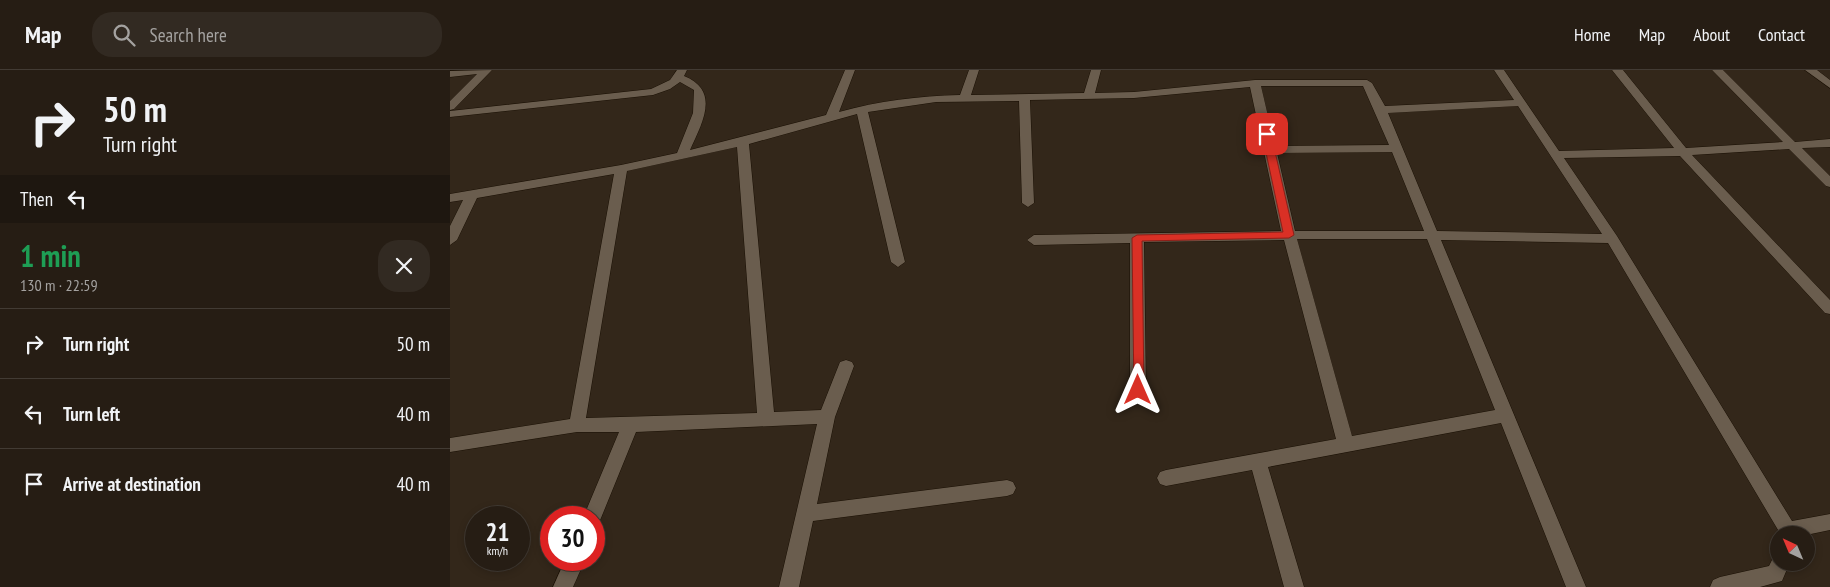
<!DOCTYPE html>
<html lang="en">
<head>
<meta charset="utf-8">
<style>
  :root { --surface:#261d14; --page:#322a22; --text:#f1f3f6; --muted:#a4a2a0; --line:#423b34 }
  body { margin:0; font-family:"PT Sans Narrow",sans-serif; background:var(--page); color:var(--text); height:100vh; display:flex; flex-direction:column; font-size:19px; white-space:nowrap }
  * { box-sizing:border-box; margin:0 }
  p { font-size:16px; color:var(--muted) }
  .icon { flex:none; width:28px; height:28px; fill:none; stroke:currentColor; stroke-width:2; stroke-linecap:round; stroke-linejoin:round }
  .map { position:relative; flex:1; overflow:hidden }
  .drawer { display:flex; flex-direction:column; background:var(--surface); width:450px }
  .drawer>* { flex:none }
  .guide { background:#261d14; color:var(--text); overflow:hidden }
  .needle { width:32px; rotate:316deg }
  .controls { position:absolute; left:1320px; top:456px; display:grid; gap:10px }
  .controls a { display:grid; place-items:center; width:45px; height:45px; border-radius:50%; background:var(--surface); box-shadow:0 2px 8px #0003,0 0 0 1px var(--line); font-size:25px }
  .speed { position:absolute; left:15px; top:436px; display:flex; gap:10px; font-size:25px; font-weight:700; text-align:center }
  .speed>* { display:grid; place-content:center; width:65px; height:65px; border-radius:50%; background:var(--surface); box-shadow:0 2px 8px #0003,0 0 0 1px var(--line); line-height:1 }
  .speed small { font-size:12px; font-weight:400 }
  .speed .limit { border:8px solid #d22; background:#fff; color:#111 }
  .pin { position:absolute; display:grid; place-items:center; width:42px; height:42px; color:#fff; margin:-21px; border-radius:10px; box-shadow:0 2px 8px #0006 }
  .me { position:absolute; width:55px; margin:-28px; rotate:0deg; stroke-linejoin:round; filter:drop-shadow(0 0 4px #0008) }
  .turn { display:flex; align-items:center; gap:18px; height:105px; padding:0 20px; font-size:22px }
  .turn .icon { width:65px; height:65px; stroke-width:2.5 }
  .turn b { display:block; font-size:35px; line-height:42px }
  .then { display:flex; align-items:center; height:48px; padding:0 20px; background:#0003; gap:10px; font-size:19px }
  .round { display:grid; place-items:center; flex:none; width:52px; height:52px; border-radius:20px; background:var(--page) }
  .head { display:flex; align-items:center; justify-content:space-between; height:85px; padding:0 20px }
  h1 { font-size:30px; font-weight:700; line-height:38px; color:#1e9e55 }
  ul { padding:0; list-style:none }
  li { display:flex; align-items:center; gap:15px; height:70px; padding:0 20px; border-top:1px solid var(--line) }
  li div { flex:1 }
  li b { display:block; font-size:19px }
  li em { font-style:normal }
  header { display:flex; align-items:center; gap:30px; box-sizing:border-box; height:70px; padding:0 25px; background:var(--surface); border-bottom:1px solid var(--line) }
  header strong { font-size:24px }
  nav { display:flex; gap:28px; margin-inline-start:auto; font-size:18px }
  .search { width:350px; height:45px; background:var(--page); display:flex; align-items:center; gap:12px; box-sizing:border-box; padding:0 18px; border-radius:20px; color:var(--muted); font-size:19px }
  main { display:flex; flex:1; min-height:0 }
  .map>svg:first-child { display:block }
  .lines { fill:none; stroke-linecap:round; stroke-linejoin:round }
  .minor-casing { stroke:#1a1004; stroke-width:1 }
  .minor { fill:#6a5d4e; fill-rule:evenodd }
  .route { fill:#d93025; stroke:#8d1f18 }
</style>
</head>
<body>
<header>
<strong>Map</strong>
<div class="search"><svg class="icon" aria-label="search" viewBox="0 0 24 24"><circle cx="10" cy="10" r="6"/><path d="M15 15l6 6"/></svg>Search here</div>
<nav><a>Home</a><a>Map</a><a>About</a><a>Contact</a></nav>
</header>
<main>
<section class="drawer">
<div class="guide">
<div class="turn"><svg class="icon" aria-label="right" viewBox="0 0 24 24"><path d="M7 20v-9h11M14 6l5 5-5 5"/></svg><div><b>50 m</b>Turn right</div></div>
<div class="then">Then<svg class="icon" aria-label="left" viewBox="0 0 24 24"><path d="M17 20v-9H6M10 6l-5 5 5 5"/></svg></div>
</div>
<div class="head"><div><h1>1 min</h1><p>130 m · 22:59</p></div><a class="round"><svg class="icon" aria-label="close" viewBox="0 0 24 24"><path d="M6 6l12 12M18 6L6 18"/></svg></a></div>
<ul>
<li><svg class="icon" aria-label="right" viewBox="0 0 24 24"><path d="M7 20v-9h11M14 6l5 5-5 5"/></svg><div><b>Turn right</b></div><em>50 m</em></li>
<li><svg class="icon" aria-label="left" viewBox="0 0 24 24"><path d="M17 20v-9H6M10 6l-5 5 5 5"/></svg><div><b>Turn left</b></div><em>40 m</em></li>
<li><svg class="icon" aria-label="arrive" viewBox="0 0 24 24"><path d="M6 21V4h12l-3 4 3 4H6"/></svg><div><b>Arrive at destination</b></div><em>40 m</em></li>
</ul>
</section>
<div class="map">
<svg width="1380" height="517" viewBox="0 0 1380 517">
  <rect width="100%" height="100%" fill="#33271a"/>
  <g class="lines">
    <g class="minor-casing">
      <g id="minor">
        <path d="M42,0L4,39L0,40V31L27,4L0,7V1Z"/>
        <path d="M227,0H237L234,6C271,21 252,53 240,80L376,45L395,0H405L389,42C428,31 469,26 510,25L519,0H529L521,25L634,23L641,0H651L645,23L684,22L805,10H917L922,13L935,36L1064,30L1044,0H1054L1109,81L1224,78L1162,0H1173L1236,78L1333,72L1262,0H1273L1345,72L1380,69V77L1352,78L1380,106V117L1376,116L1339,79L1242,85L1380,230V244L1375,243L1230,86L1114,88L1167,166L1342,451L1380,444V460L1356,465H1331L1158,173L991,170L1136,517H1116L1051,353L818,397L854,517H834L802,400L716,416L710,414L707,408L710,402L716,400L886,369L834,170L694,172L696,320L694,325L688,327L682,325L680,320V173L584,175L577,170L584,165L831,161L800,17L684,28L580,30L584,133L578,137L572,133L569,31L486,32L418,42L455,192L448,197L441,192L407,44L299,74L324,342L371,340L390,292L396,290L402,292L404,296L385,347L367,434L557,410L563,412L566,418L563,424L557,426L363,451L349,517H329L367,354L186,362L151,448L148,454L144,456V448H133L169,362H127L0,382V368L120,349L164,104L27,128L7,170L0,175V156L13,130L0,132V124L171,95L227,83L243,43L244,20L230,12L220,19L203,25L0,47V41L201,19L220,10ZM811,16H913L939,75L825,76ZM1068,36L1152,164L987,161L938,43ZM287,77L307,343L136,348L177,101ZM942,82L974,161H845L827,83ZM847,169H977L1045,340L902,366Z"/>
        <path d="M1355,0H1367L1380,10V18Z"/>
        <path d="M1329,484V492H1340L1332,511L1310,517H1260L1263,510L1270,507L1319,496L1324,486Z"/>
        <path d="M115,490H135L123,517H103Z"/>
      </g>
    </g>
    <use href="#minor" class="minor"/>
  </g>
  <path class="route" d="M817,61L821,64L844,165L839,168L692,171L694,320L693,324H684L682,168L687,165L833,162L812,64Z"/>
</svg>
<div class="controls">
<a><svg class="needle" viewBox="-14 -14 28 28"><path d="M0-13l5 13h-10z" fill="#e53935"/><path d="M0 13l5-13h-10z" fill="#a4a2a0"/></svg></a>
</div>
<div class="speed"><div>21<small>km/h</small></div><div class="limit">30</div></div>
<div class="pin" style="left:817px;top:64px;background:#d93025"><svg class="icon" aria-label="arrive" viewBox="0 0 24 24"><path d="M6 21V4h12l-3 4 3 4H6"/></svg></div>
<svg class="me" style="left:688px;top:320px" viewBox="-20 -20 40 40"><path d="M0-17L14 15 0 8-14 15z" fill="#d93025" stroke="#fff" stroke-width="4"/></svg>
</div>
</main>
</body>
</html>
